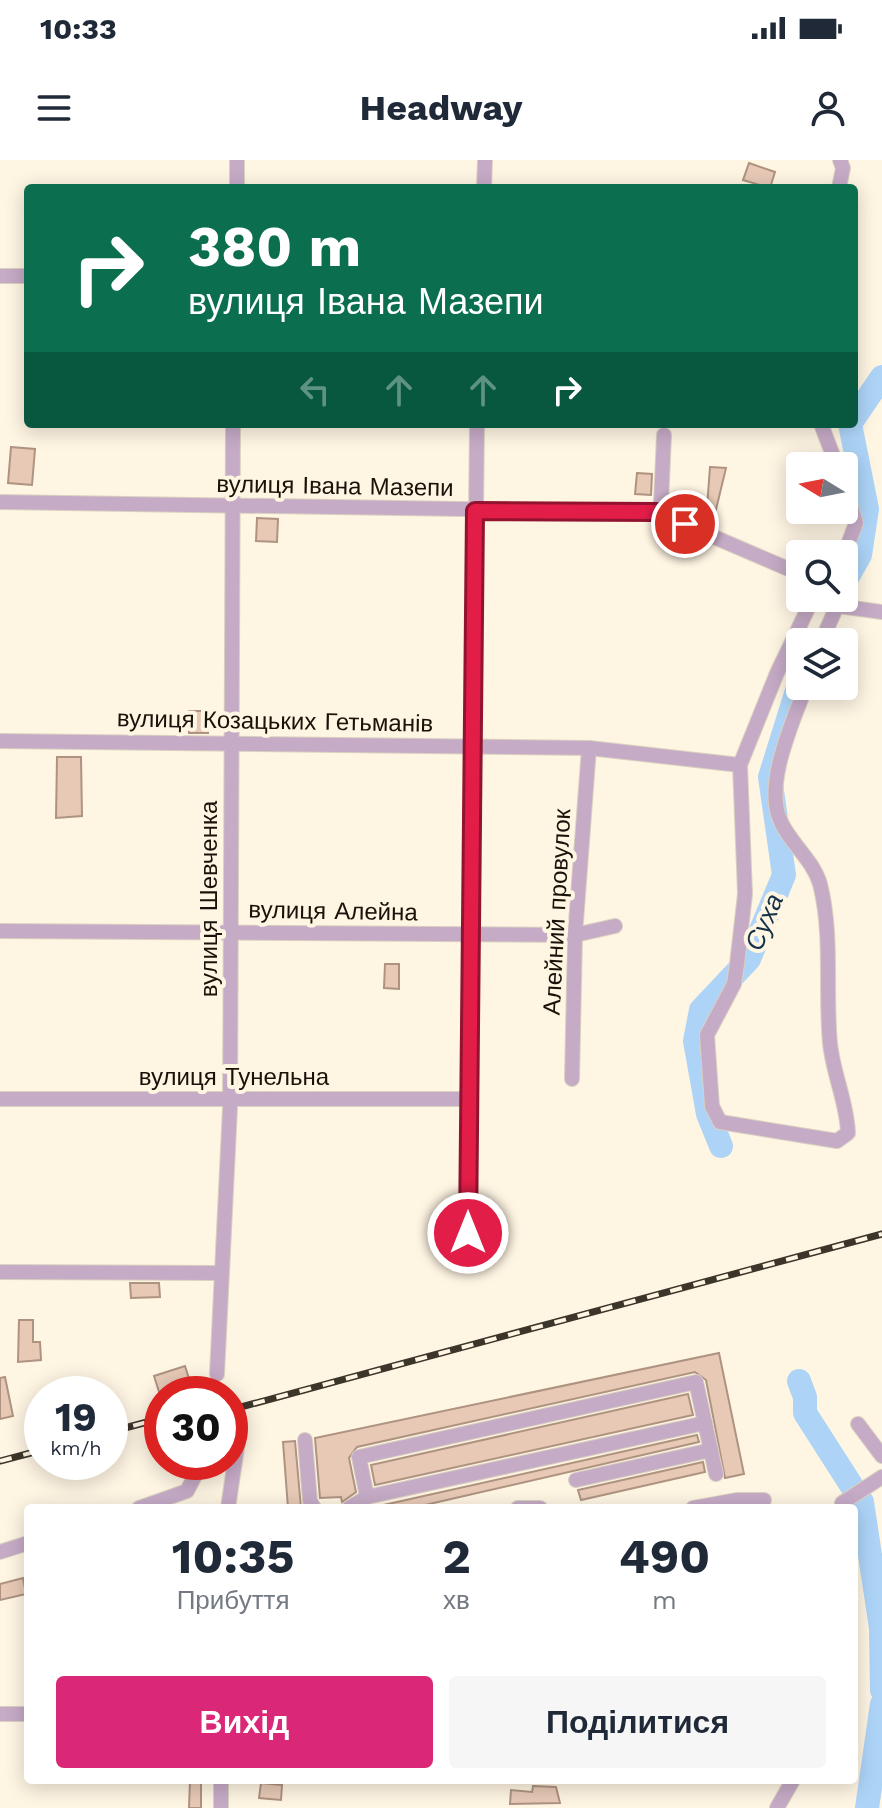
<!DOCTYPE html>
<html lang="uk">
<head>
<meta charset="utf-8">
<style>
  :root { --surface:#fff; --page:#f6f6f7; --text:#1f2937; --muted:#747a83; --accent:#db2777 }
  body { margin:0; font-family:"Work Sans",sans-serif; background:var(--page); color:var(--text); height:100vh; display:flex; flex-direction:column; font-size:30px; white-space:nowrap }
  * { box-sizing:border-box; margin:0 }
  p { font-size:26px; color:var(--muted) }
  .icon { flex:none; width:44px; height:44px; fill:none; stroke:currentColor; stroke-width:2; stroke-linecap:round; stroke-linejoin:round }
  .map { position:relative; flex:1; overflow:hidden }
  .details { position:absolute; left:24px; top:1344px; width:834px; height:280px; display:flex; flex-direction:column; background:var(--surface); border-radius:8px; box-shadow:0 4px 20px #0003 }
  .details>* { flex:none }
  .banner { position:absolute; left:24px; top:24px; width:834px; height:244px; border-radius:8px; box-shadow:0 4px 20px #0003; background:#0b6e4f; color:#fff; overflow:hidden }
  .needle { width:52px; rotate:280deg }
  .controls { position:absolute; left:786px; top:292px; display:grid; gap:16px }
  .controls a { display:grid; place-items:center; width:72px; height:72px; border-radius:8px; background:var(--surface); box-shadow:0 4px 20px #0003; font-size:40px }
  .speed { position:absolute; left:24px; top:1216px; display:flex; gap:16px; font-size:40px; font-weight:700; text-align:center }
  .speed>* { display:grid; place-content:center; width:104px; height:104px; border-radius:50%; background:var(--surface); box-shadow:0 4px 20px #0003; line-height:1 }
  .speed small { font-size:20px; font-weight:400 }
  .speed .limit { border:12px solid #d22; background:#fff; color:#111 }
  .pin { position:absolute; display:grid; place-items:center; width:68px; height:68px; color:#fff; margin:-34px; border:4px solid #fff; border-radius:50%; box-shadow:0 2px 8px #0007 }
  .me { position:absolute; width:88px; margin:-44px; rotate:0deg; stroke-linejoin:round; filter:drop-shadow(0 0 6px #0008) }
  .turn { display:flex; align-items:center; gap:28px; height:168px; padding:0 32px; font-size:36px }
  .turn .icon { width:104px; height:104px; stroke-width:2.5 }
  .turn b { display:block; font-size:56px; line-height:68px }
  .lanes { display:flex; align-items:center; height:76px; padding:0 32px; background:#0003; justify-content:center; gap:40px; direction:ltr }
  .lanes .off { opacity:.35 }
  .eta { display:flex; justify-content:space-evenly; align-items:center; height:136px; text-align:center }
  .eta b { font-size:48px; font-weight:700; line-height:56px }
  .primary-button { display:flex; gap:16px; margin-top:auto; padding:16px 32px }
  .primary-button a { flex:1; height:92px; border-radius:8px; background:var(--accent); color:#fff; font-size:32px; font-weight:700; line-height:92px; text-align:center }
  .primary-button a+a { background:var(--page); color:var(--text) }
  .status { display:flex; justify-content:space-between; align-items:center; height:56px; padding:0 40px; background:var(--surface); direction:ltr }
  .status svg { height:22px; fill:currentColor }
  header { display:flex; justify-content:space-between; align-items:center; height:104px; padding:0 32px; background:var(--surface); font-size:36px; font-weight:700 }
  .map>svg:first-child { display:block }
  .lines { fill:none; stroke-linecap:round; stroke-linejoin:round }
  .river { stroke:#add4f7; stroke-width:24 }
  .building { fill:#e7c9b6; stroke:#af9381; stroke-width:2 }
  .minor-casing { stroke:#dad1c0; stroke-width:16 }
  .minor { stroke:#c6abc7; stroke-width:14 }
  .rail-casing { stroke:#3c352a; stroke-width:7 }
  .rail { stroke:#fff5e3; stroke-width:4; stroke-dasharray:12; stroke-linecap:butt }
  .route-casing { stroke:#92132f; stroke-width:20 }
  .route { stroke:#e11d48; stroke-width:14 }
  .labels { text-anchor:middle; dominant-baseline:central; stroke-width:8; stroke-linejoin:round; paint-order:stroke }
  .street-label { font-size:24px; fill:#181208; stroke:#fff5e3 }
  .water-label { font-size:26px; font-style:italic; fill:#143148; stroke:#fff5e3 }
</style>
</head>
<body>
<div class="status"><b>10:33</b><svg viewBox="0 0 49 12"><path d="M0 12V9h3v3zM5 12V6h3v6zM10 12V3h3v9zM15 12V0h3v12zM26 1h20v11H26zM47 4h2v5h-2z"/></svg></div>
<header><svg class="icon" aria-label="menu" viewBox="0 0 24 24"><path d="M4 6h16M4 12h16M4 18h16"/></svg>Headway<svg class="icon" aria-label="person" viewBox="0 0 24 24"><circle cx="12" cy="8" r="4"/><path d="M4 21q1-7 8-7t8 7"/></svg></header>
<div class="map">
<svg width="882" height="1648" viewBox="0 0 882 1648">
  <rect width="100%" height="100%" fill="#fff5e3"/>
  <g class="lines">
    <g class="river">
      <path d="M854,258L882,217"/>
      <path d="M844,423L860,395L867,349L850,264"/>
      <path d="M721,986L708,954L695,881L701,850L749,799L784,715L770,617L800,521"/>
      <path d="M799,1221L805,1237V1253L862,1342L881,1468L882,1530"/>
      <path d="M867,1648L882,1544"/>
    </g>
  </g>
  <g class="building">
    <path d="M749,3L775,12L770,28L743,20Z"/>
    <path d="M11,287L35,289L32,325L8,323Z"/>
    <path d="M710,307L726,308L713,362L706,361Z"/>
    <path d="M637,313L652,314L651,335L635,334Z"/>
    <path d="M257,358L278,359L277,382L256,381Z"/>
    <rect x="189" y="551" width="19" height="22"/>
    <path d="M57,597H81L82,656L56,658Z"/>
    <path d="M385,804H399V829L384,828Z"/>
    <path d="M130,1123H159L160,1137L131,1138Z"/>
    <path d="M19,1160H33V1182H40L41,1200L18,1202Z"/>
    <path d="M719,1193L744,1314L725,1318L706,1220L695,1212L357,1287L349,1298L356,1332L342,1342L341,1337L320,1338L315,1278Z"/>
    <path d="M185,1206L191,1225L160,1235L154,1216Z"/>
    <path d="M5,1217L13,1256L0,1259V1218Z"/>
    <path d="M688,1234L693,1255L375,1325L371,1305Z"/>
    <path d="M697,1275L699,1282L412,1348H370Z"/>
    <path d="M295,1281L301,1348H288L283,1282Z"/>
    <path d="M703,1302L705,1312L581,1340L578,1330Z"/>
    <path d="M23,1418L26,1434L0,1440V1424Z"/>
    <path d="M190,1620H201V1648H189Z"/>
    <path d="M261,1623L282,1625L281,1640L259,1638Z"/>
    <path d="M533,1626L556,1627L560,1643L510,1644L511,1630L532,1632Z"/>
  </g>
  <g class="lines">
    <g class="minor-casing">
      <g id="minor">
        <path d="M237,28V0"/>
        <path d="M484,28L485,0"/>
        <path d="M839,28L843,8L840,0"/>
        <path d="M0,116H28"/>
        <path d="M821,264L837,306"/>
        <path d="M844,325L856,363L844,395"/>
        <path d="M0,342L656,352L800,414"/>
        <path d="M656,352L661,343L664,275"/>
        <path d="M810,442L882,452"/>
        <path d="M821,482L837,446"/>
        <path d="M806,526C793,562 763,625 781,662C791,684 813,700 820,724C833,775 825,831 830,883C833,914 847,942 848,973L837,981L720,962L712,946L707,875L734,824L737,804L745,734L740,605L777,513L813,438"/>
        <path d="M0,581L589,588L740,605"/>
        <path d="M0,771L575,775L615,766"/>
        <path d="M572,919L575,775L589,588"/>
        <path d="M0,939H469"/>
        <path d="M468,1073L477,264"/>
        <path d="M0,1112L221,1113"/>
        <path d="M217,1214L230,948L233,264"/>
        <path d="M858,1264L882,1296"/>
        <path d="M305,1280L310,1341L314,1348"/>
        <path d="M576,1320L711,1290"/>
        <path d="M367,1337L359,1297L696,1222L716,1314"/>
        <path d="M842,1343L882,1317"/>
        <path d="M139,1348L187,1331L202,1302"/>
        <path d="M228,1348L239,1274H230"/>
        <path d="M349,1348L367,1337L705,1263"/>
        <path d="M518,1348H540"/>
        <path d="M693,1348L737,1340H764"/>
        <path d="M0,1392L28,1383"/>
        <path d="M0,1554H28"/>
        <path d="M221,1648V1620"/>
        <path d="M777,1648L793,1620"/>
      </g>
    </g>
    <use href="#minor" class="minor"/>
    <g class="rail-casing">
      <g id="rail">
        <path d="M230,1250L882,1074"/>
        <path d="M110,1272L162,1258"/>
        <path d="M0,1301L42,1290"/>
      </g>
    </g>
    <use href="#rail" class="rail"/>
  </g>
  <g class="lines">
    <g class="route-casing">
      <path id="route" d="M468,1073L475,351L656,352L685,364"/>
    </g>
    <use href="#route" class="route"/>
  </g>
  <g class="labels">
    <g class="street-label">
      <text transform="translate(335 326) rotate(1)">вулиця Івана Мазепи</text>
      <text transform="translate(275 561) rotate(1)">вулиця Козацьких Гетьманів</text>
      <text transform="translate(209 739) rotate(-90)">вулиця Шевченка</text>
      <text transform="translate(333 751) rotate(1)">вулиця Алейна</text>
      <text transform="translate(557 752) rotate(-87)">Алейний провулок</text>
      <text x="234" y="917">вулиця Тунельна</text>
    </g>
    <g class="water-label">
      <text transform="translate(764 762) rotate(-67)">Суха</text>
    </g>
  </g>
</svg>
<div class="controls">
<a><svg class="needle" viewBox="-14 -14 28 28"><path d="M0-13l5 13h-10z" fill="#e53935"/><path d="M0 13l5-13h-10z" fill="#747a83"/></svg></a>
<a><svg class="icon" aria-label="search" viewBox="0 0 24 24"><circle cx="10" cy="10" r="6"/><path d="M15 15l6 6"/></svg></a>
<a><svg class="icon" aria-label="layers" viewBox="0 0 24 24"><path d="M12 4l9 5-9 5-9-5zM3 14l9 5 9-5"/></svg></a>
</div>
<div class="speed"><div>19<small>km/h</small></div><div class="limit">30</div></div>
<div class="pin" style="left:685px;top:364px;background:#d93025"><svg class="icon" aria-label="arrive" viewBox="0 0 24 24"><path d="M6 21V4h12l-3 4 3 4H6"/></svg></div>
<svg class="me" style="left:468px;top:1073px" viewBox="-20 -20 40 40"><circle r="17" fill="#e11d48" stroke="#fff" stroke-width="3"/><path d="M0-11L8 9 0 5-8 9z" fill="#fff"/></svg>
<div class="banner">
<div class="turn"><svg class="icon" aria-label="right" viewBox="0 0 24 24"><path d="M7 20v-9h11M14 6l5 5-5 5"/></svg><div><b>380 m</b>вулиця Івана Мазепи</div></div>
<div class="lanes"><svg class="icon off" aria-label="left" viewBox="0 0 24 24"><path d="M17 20v-9H6M10 6l-5 5 5 5"/></svg><svg class="icon off" aria-label="ahead" viewBox="0 0 24 24"><path d="M12 20V5M6 11l6-6 6 6"/></svg><svg class="icon off" aria-label="ahead" viewBox="0 0 24 24"><path d="M12 20V5M6 11l6-6 6 6"/></svg><svg class="icon" aria-label="right" viewBox="0 0 24 24"><path d="M7 20v-9h11M14 6l5 5-5 5"/></svg></div>
</div>
<section class="details">
<div class="eta">
<div><b>10:35</b><p>Прибуття</p></div>
<div><b>2</b><p>хв</p></div>
<div><b>490</b><p>m</p></div>
</div>
<div class="primary-button"><a>Вихід</a><a>Поділитися</a></div>
</section>
</div>
</body>
</html>
